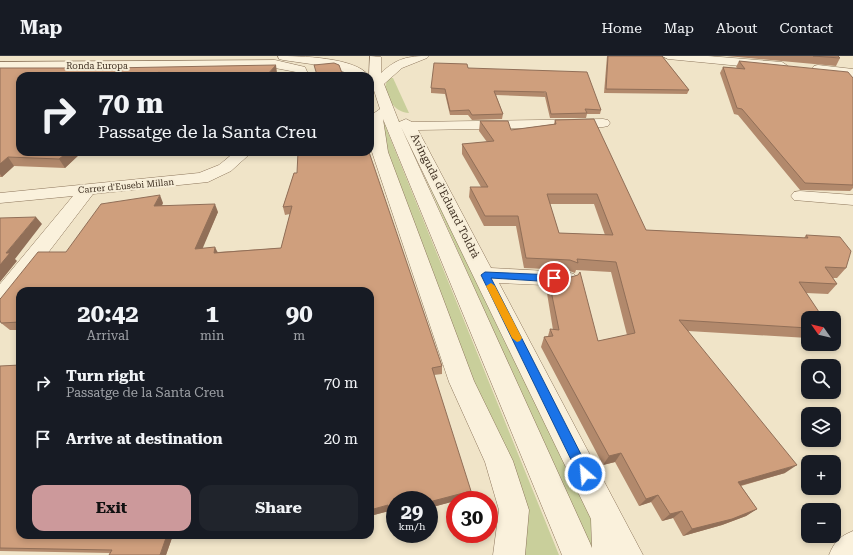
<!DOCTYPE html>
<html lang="en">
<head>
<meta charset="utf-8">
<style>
  :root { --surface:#171b24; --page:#20242c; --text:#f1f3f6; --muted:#9ea1a6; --line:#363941; --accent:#cc999b }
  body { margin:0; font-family:"Roboto Serif",serif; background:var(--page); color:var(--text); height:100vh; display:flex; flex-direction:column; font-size:15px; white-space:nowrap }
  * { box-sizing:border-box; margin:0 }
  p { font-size:13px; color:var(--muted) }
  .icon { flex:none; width:22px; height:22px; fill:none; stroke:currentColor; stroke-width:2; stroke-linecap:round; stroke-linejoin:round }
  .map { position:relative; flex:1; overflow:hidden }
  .details { position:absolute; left:16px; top:231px; width:358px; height:252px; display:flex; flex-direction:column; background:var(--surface); border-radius:12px; box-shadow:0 2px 6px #0003 }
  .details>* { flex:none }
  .guide { position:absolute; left:16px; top:16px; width:358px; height:84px; border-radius:12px; box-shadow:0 2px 6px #0003; background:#171b24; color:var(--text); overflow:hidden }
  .needle { width:26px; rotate:304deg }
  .controls { position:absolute; left:801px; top:255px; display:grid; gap:8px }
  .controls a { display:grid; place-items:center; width:40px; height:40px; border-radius:8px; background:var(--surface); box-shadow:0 2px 6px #0003; font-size:20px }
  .speed { position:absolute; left:386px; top:435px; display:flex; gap:8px; font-size:20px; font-weight:700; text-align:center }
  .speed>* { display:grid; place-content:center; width:52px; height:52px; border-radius:50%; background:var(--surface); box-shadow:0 2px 6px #0003; line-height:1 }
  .speed small { font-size:10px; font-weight:400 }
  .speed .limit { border:6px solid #d22; background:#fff; color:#111 }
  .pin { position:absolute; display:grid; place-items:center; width:34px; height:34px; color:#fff; margin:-17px; border:2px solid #fff; border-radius:50%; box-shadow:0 1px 4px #0007 }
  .me { position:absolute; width:44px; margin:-22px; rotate:333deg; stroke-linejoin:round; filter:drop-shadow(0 0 3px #0008) }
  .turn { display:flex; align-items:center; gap:14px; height:84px; padding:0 16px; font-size:18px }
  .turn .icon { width:52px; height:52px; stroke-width:2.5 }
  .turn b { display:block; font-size:28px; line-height:34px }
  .eta { display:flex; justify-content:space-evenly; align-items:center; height:68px; text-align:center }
  .eta b { font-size:24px; font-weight:700; line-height:28px }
  .action { display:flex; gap:8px; margin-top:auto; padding:8px 16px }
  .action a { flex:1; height:46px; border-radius:12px; background:var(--accent); color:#111; font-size:16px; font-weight:700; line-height:46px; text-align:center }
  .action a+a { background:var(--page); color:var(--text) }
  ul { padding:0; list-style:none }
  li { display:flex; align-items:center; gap:12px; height:56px; padding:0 16px }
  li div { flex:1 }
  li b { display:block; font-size:15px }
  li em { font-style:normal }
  header { display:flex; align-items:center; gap:24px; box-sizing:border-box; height:56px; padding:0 20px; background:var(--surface); border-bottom:1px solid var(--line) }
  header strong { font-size:19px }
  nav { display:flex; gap:22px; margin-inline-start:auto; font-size:14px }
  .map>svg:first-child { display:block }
  .green { fill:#c9cf9b }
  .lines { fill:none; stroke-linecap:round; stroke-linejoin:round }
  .minor-casing { stroke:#8d765c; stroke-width:1 }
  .minor { fill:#faf1dc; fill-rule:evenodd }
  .wall { fill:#b2896c; fill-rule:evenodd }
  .shaded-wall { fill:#916f58 }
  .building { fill:#cf9f7d; stroke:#916f58; fill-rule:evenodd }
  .route { fill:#1a73e8; stroke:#114b97 }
  .slow { fill:#f59e0b }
  .labels { text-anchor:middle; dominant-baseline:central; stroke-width:4; stroke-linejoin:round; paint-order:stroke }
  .far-street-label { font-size:9px; fill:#3d2e20; stroke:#f7eed8 }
  .street-label { font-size:11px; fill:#3d2e20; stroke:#f7eed8 }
</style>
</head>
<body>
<header>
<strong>Map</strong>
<nav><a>Home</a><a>Map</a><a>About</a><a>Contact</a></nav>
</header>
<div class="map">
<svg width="853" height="499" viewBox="0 0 853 499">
  <rect width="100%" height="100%" fill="#f0e4c8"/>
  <g class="green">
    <path d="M388,22H393L409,57C395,56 389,45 384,34Z"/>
    <path d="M395,61L402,67L595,459L592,498L418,105L413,99Z"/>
    <path d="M382,62L559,499H522L470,324L388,104Z"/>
  </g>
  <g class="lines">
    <g class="minor-casing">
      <g id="minor">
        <path d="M278,0C299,0 356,1 369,20H354L332,11L283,4L279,3Z"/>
        <path d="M370,0L381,1V17C397,2 408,0 429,0L427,2L402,12L384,28L399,66L406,63L412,66L603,63L608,64L610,67L608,70L603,71L418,74L491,212L567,216L574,218L577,223L574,228L567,230L499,227L643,499H562L383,63L388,96L474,325L513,405L529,454L525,499H493L499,454L485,406L449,326L372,96L370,60L380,53L369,19ZM401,71L591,463L592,492L590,487Z"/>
        <path d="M662,0H708L782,6L788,10L782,14L668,3Z"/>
        <path d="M275,4L305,11L309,20H297L296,16L275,12L0,14V6Z"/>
        <path d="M818,9L853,13V21L814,16L812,13L814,10Z"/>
        <path d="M235,96H252L231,115L208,126L93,138L8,249L0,251V228L73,140L0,147V137L199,117L219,109Z"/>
        <path d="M800,135L853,139V149L794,144L791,140L794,136Z"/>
        <path d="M853,475V499H829C834,486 840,480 853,475Z"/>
      </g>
    </g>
    <use href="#minor" class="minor"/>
  </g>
  <g class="wall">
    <path d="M607,0H662L689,34L687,38L604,37Z"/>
    <path d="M727,0H838L840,2L836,10Z"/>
    <path d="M739,5L853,22V132L850,135L800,134L738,59L734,58L720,17L723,11L737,12L736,11Z"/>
    <path d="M0,12L277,17L274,20H20L82,96L65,112L14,110L2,121H0Z"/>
    <path d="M468,12L601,54L600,58H587L586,62H550L545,41L496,39L503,58L502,63L472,64L468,59H450L445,38L431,37V32Z"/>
    <path d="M555,64L646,174L804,182L806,179L846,212L837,222H833L837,228L828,238L806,237L808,262V282L688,275L785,417L741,430L757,453L746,460L722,469L683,480L673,462L662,465L651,446L639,450L615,406L603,409L541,291L544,281L548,280L550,273L553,274L546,231L548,220L598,285L627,279L611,216L576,214L575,217L567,214L524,212L516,170H484L469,141L470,131H481L462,98V88L487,86L479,75L480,65L511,74L554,68ZM550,148H594L605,179L559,177Z"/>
    <path d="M294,117L442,310V318L434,319L470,441L457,444H455V445L391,462L389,455L370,460V235H20V274H10L1,267V242L163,147L162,149L218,156L202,192L218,196L281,192L290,158L285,159L283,151Z"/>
    <path d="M0,310L173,479L166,499H109L110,497L0,495Z"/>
  </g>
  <g class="shaded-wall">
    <path d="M276,9L277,17L274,20H266Z"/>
    <path d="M159,16L161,20H154Z"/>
    <path d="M68,96H82L65,112L59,103Z"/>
    <path d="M8,101L14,110L2,121L0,118V108Z"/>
    <path d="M160,139L163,147L158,157L154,150Z"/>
    <path d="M215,148L218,156L199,201L195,193Z"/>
    <path d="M36,161L42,168L15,203L17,205L0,226V209L6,197Z"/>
    <path d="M215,191L219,199L214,197Z"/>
    <path d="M621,397L615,406L603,409L609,400Z"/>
    <path d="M797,409L785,417L728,433L738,426Z"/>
    <path d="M471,435L470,441L457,444H455V445L429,452V446Z"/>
    <path d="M658,439L651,446L639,450L646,443Z"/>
    <path d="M388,449L389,455L370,460V454Z"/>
    <path d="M757,453L746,460L722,469L683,480L692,473Z"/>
    <path d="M395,455V461L391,462L390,456Z"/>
    <path d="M682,455L673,462L662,465L670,458Z"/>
    <path d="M167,479H173L166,499H160Z"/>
  </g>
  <g class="building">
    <path d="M608,0H662L689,34L606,33Z"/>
    <path d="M813,0H838L840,2Z"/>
    <path d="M739,5L848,16L853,22V129L805,127L742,53L737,52L723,11L745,13Z"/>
    <path d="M334,7L339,9L343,20H316L317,19L314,9Z"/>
    <path d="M434,7L467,8L468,12L587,16L601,54L585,53L587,57L551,58L546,36L494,35L503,58L472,59L469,54L450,55L445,33L431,32Z"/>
    <path d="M276,9L266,20H164L159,16L154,20H20V96H68L59,103L8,101L0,108V12H109Z"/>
    <path d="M594,63L646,174L808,182L806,179L840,181L851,195L846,212L825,211L837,228L799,226L823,262H808V272L679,264L797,409L738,426L757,453L732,463L692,473L682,455L670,458L658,439L646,443L621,397L609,400L544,281L553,280L550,273L559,274L548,220L571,221L578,219L580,216L598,285L635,277L616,206L577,203L578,207L570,204L526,202L518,160H485L470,131H488L462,88L494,85L480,65H508L511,74L556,68L555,64ZM547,138H597L613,179L559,177Z"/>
    <path d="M298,96H369L442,310L432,312L471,435L429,446V444H395V455L390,456L388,449L370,454V235H20V266L1,267L0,264V243L1,242L38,196H66L101,148L160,139L154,150L215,148L195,193L215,191L214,197L281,192L292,150L283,151L294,117H297Z"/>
    <path d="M36,161L6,197H10L0,209V162Z"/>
    <path d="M20,309V479H167L160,499H109L112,494L0,492V310Z"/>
  </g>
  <path class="route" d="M485,216L554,219L559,222L554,226L491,222L589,414L591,418L589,422L585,424L580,422L481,219Z"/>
  <path class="slow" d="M491,227L495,230L522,282L520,285L517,286L512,282L486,230Z"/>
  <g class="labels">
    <g class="far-street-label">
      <text x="97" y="10">Ronda Europa</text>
      <text transform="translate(126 130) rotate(-5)">Carrer d'Eusebi Millan</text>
    </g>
    <g class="street-label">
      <text transform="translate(445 140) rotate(63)">Avinguda d'Eduard Toldrà</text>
    </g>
  </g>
</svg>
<div class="controls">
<a><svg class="needle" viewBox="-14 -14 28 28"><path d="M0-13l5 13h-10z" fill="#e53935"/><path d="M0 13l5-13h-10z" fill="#9ea1a6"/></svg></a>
<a><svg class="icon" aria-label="search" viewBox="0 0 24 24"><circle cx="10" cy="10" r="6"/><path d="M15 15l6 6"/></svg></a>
<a><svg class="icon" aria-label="layers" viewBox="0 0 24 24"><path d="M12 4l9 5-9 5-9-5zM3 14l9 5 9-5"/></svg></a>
<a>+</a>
<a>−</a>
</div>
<div class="speed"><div>29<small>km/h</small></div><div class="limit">30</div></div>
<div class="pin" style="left:554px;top:222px;background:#d93025"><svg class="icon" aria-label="arrive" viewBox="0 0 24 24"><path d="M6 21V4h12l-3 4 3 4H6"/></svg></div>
<svg class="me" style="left:585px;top:418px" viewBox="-20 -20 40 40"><circle r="17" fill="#1a73e8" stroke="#fff" stroke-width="3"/><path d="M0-11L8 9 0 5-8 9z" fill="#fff"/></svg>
<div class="guide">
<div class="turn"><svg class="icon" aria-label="right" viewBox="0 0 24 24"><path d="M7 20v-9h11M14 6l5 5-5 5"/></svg><div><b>70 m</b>Passatge de la Santa Creu</div></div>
</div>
<section class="details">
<div class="eta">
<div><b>20:42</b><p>Arrival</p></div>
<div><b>1</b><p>min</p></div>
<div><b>90</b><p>m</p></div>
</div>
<ul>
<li><svg class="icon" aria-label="right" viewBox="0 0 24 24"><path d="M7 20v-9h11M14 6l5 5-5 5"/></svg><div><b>Turn right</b><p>Passatge de la Santa Creu</p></div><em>70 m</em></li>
<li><svg class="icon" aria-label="arrive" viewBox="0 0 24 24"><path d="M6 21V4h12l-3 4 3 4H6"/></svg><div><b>Arrive at destination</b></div><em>20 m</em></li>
</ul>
<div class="action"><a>Exit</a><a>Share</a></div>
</section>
</div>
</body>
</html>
